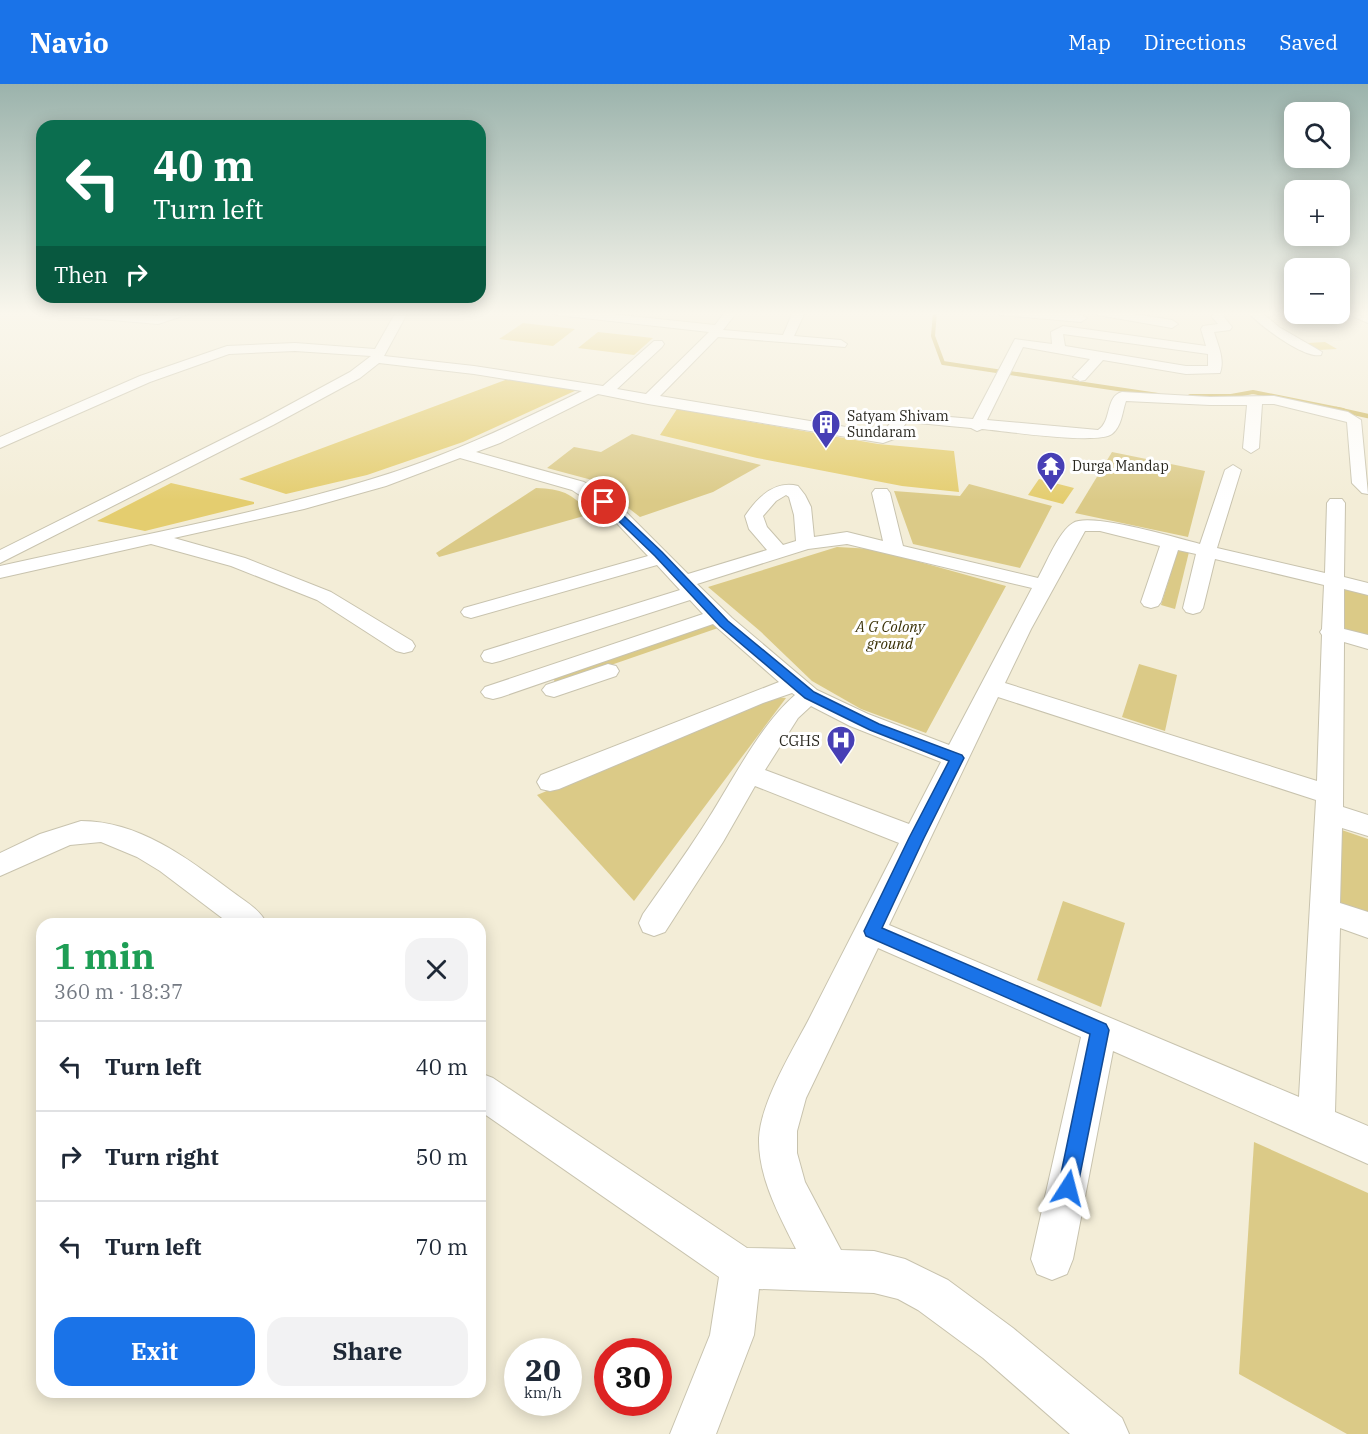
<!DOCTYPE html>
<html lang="en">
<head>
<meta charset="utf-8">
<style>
  :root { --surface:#fff; --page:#f2f2f3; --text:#1f2937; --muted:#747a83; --line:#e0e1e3; --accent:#1a73e8 }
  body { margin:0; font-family:"IBM Plex Serif",serif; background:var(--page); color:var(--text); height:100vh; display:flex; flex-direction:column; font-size:22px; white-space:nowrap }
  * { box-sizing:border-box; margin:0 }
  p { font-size:20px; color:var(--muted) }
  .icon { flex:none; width:33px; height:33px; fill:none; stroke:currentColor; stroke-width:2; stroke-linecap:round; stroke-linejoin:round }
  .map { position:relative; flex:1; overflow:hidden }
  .drawer { position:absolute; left:36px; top:834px; width:450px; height:480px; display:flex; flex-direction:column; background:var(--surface); border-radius:18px; box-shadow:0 3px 15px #0003 }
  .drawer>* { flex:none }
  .banner { position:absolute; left:36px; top:36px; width:450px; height:183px; border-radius:18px; box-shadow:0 3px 15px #0003; background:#0b6e4f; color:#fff; overflow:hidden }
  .tools { position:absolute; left:1284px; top:18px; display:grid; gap:12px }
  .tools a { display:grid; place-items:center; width:66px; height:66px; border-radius:12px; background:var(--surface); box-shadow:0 3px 15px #0003; font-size:30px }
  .speed { position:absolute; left:504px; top:1254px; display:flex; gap:12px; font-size:30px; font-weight:700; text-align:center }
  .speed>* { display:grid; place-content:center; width:78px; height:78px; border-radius:50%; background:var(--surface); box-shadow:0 3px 15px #0003; line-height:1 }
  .speed small { font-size:15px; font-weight:400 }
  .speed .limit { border:9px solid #d22; background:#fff; color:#111 }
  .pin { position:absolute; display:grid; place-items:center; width:51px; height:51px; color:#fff; margin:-26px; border:3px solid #fff; border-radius:50%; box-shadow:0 2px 6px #0007 }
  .me { position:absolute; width:66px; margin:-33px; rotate:9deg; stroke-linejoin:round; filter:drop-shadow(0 0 4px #0008) }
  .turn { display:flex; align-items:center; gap:21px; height:126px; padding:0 18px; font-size:27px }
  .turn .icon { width:78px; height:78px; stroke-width:2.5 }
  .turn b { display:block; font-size:42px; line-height:51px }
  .then { display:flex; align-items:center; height:57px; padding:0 18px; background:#0003; gap:12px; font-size:22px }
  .round { display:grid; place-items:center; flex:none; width:63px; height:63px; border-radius:18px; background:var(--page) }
  .head { display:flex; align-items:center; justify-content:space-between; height:102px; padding:0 18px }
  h1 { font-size:36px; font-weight:800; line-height:45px; color:#1e9e55 }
  .button { display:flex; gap:12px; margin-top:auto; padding:12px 18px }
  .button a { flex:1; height:69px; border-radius:18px; background:var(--accent); color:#fff; font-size:24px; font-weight:800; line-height:69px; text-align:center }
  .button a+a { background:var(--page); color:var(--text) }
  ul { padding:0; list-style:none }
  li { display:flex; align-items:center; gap:18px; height:90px; padding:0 18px; border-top:2px solid var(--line) }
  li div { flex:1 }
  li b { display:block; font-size:22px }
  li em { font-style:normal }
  header { display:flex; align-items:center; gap:36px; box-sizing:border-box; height:84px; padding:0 30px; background:var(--accent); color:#fff }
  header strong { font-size:28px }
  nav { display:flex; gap:33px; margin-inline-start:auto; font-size:21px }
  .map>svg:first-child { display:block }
  .green { fill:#dbca87 }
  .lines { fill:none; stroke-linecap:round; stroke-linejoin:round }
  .stream-far1 { stroke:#c9b153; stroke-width:4 }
  .stream { stroke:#c9b153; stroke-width:4.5 }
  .building { fill:#e4cd6f }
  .minor-casing { stroke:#c8c3ae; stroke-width:2 }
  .minor { fill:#fff; fill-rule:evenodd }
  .route { fill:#1a73e8; stroke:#114b97; stroke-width:1.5 }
  .labels { text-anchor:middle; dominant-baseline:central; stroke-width:6; stroke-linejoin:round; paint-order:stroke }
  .far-poi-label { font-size:14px; fill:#2a2820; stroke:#fff; text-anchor:start }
  .park-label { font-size:15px; font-style:italic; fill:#393005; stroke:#fff }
  .poi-label { font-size:15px; fill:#2a2820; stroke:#fff; text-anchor:end }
</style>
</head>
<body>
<header>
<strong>Navio</strong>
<nav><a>Map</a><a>Directions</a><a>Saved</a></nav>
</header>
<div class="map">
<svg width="1368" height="1350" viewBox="0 0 1368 1350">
  <rect width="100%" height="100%" fill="#f3edd7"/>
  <g class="green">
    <path d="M632,350L761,381L713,408L640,433L592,396L547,384L574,363L601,368Z"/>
    <path d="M1112,368L1205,387L1188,453L1075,429Z"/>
    <path d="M969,400L1052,422L1020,484L913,460L894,407L960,412Z"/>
    <path d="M536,404C564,405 572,410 591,430L439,473L436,469Z"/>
    <path d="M837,463L873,465L1006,502L926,649L861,625L812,597L760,547L708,503Z"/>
    <path d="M1178,466L1189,468L1175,525L1161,521Z"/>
    <path d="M1335,502L1368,510V556L1338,548Z"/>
    <path d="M713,539L718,544L556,600L553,594Z"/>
    <path d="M1139,580L1177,591L1165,647L1122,633Z"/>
    <path d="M775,613L786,614L634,817L537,711Z"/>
    <path d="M1336,744L1368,755V833L1331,819Z"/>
    <path d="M1063,817L1125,839L1101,923L1037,896Z"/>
    <path d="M1254,1058L1368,1109V1350H1347L1239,1290Z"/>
  </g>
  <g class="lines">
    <g class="stream-far1">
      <path d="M935,228L933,252L943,279L1158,311"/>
      <path d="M1190,312H1231L1253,308L1343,326"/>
    </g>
    <path class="stream" d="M1336,325L1368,332"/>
  </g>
  <g class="building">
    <path d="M523,239L575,245L553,262L499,255Z"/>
    <path d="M598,248L653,254L634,271L578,264Z"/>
    <path d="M1325,258L1337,265L1318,266L1306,259Z"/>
    <path d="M516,292L579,305L463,358L367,391L286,410L239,395Z"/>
    <path d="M677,325L878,360L954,367L959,408L902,402L757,374L660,351Z"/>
    <path d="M1039,395L1074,404L1063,420L1028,411Z"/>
    <path d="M171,399L254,418V420L145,447L97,437Z"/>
  </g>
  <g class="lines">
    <g class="minor-casing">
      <g id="minor">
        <path d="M48,228H102L158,232L175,228H195L158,240L54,231Z"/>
        <path d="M396,228H408L384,272L474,282L603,302L654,257H662L664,260L662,263L617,305L646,310L709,248L557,231L551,228H592L715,241L725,228H737L723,246L783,251L793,228H805L794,252L841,256L847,260L845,263L718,253L660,312L882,349L898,330L903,329L973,335L1015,255L1052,260L1051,248L1063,242L1206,262L1201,245L1203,242L1218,240L1212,233L1213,228H1225L1224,233L1232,243L1230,246L1214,248C1218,261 1225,276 1220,289L1186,290L1103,276L1085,296L1080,297L1073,293L1090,275L1023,263L987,336L1098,346C1112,338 1105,312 1122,308L1210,313L1274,312L1348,328L1361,336L1368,410L1362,409L1352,399L1347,338L1274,320H1262L1259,364L1251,369L1243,364L1247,321H1210L1126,317C1122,328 1122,342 1112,350C1097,361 1005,347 982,345L977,347L971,344L907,338L894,355L883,359L648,320L598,310L500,359L476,368L584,398L620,422L688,490L767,466L749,445L745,432C757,414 774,396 798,402L805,411L811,423L814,453L847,448L883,457L872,409L875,405H887L890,409L903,462L1038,494C1046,480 1059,447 1073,439C1090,428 1177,454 1200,460L1225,386L1233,381L1241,386L1217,464L1325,489L1327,419L1330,415H1342L1345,419L1344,493L1368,499V511L1344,505V545L1368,551V565L1344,558L1343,723L1368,731V752L1342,744L1340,819L1368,828V854L1340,844L1335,1028L1368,1042V1080L1113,967L1073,1175L1067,1190L1052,1196L1037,1190L1031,1175L1081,953L878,864L806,1014L797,1047V1069L805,1098L841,1166L874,1167L905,1175L948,1196L1013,1244L1122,1334L1129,1350H1070L983,1274L918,1226L898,1215L874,1209L759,1205L754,1251L716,1350H670L710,1251L719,1193L480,1027V989L493,994L747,1164L796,1165C779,1131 758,1093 759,1054C761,1018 791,969 808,937C838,878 869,818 899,759L755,702L723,758L665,848L654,852L643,848L639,839L643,830C663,801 684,773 703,743C730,702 758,643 795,611L792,609L763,619L559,705L550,707L541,705L537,698L541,691L779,598L713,540L501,613L493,615L485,613L481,608L485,603L703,530L690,516L500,577L492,579L484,577L481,572L484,567L680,506L657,481L471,534L464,532L461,528L464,524L648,472L608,430L572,406L460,374L386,402L304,425L174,454L245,474L331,508L412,557L415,562L412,567L404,569L396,567L317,516L231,482L151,460L0,494V482C124,454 251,432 372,395C445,373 514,340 582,307L474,290L379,279L360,294L273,341L0,479V466L263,335L350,288L371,272L295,267L229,270L150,298L0,364V353L140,292L227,262L295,259L375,265ZM1063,250L1208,270V282H1186L1065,262ZM786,411L789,413L794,431L796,457L783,461L767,443L763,432L776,417ZM1085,447H1100L1160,462L1141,518L1144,522L1151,524L1158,522L1161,518L1178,466L1196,470L1183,524L1186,528L1193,530L1200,528L1203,524L1215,475L1324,501L1322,545L1320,548L1322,551L1317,697L1005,599L1031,545ZM847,460L1032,504L949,661L868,630L817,606L732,534L697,500L808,465ZM998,613L1316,716L1299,1013L889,841ZM811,622L850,642L941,678L909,740L765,686L798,634Z"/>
        <path d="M995,228C1013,228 1076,225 1087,234L1081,238L1001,231Z"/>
        <path d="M1092,228H1121L1172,236L1178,240L1172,244L1098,231Z"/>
        <path d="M1248,228H1261L1279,243L1322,268L1321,271C1304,275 1259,241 1248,228Z"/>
        <path d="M1343,228H1360L1368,231V239Z"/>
        <path d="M608,580L616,582L619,587L616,592L554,613L546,611L542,606L546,601Z"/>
        <path d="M81,737C138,737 186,773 230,806C243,816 260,825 267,840H230L160,787L137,773L101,758L70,761L0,792V769L40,750Z"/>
      </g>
    </g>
    <use href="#minor" class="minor"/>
  </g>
  <linearGradient id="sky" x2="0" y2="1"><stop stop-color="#9bb3ac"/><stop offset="0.55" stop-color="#faf7ed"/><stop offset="1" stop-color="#faf7ed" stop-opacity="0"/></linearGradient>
  <rect width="1368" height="417" fill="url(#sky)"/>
  <path class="route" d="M601,416H607L662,468L728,537L814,608L879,640L962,671L964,674L924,754L882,844L1106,940L1109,946L1076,1111L1068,1114L1061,1111L1058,1104L1090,950L866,852L864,847L909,754L949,677L870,646L805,614L720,542L655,472L601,420Z"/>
  <defs>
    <g id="building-pin" transform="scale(1.5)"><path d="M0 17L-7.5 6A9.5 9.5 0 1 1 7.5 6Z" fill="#473fb5" stroke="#fff"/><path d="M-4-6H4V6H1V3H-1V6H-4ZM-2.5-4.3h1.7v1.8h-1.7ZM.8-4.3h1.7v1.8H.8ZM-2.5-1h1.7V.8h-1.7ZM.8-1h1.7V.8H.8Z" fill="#fff"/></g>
    <g id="temple-pin" transform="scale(1.5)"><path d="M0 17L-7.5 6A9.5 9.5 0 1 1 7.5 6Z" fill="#473fb5" stroke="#fff"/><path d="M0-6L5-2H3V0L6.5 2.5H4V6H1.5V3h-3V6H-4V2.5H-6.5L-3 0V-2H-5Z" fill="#fff"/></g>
    <g id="hospital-pin" transform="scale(1.5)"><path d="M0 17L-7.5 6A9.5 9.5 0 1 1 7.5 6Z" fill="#473fb5" stroke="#fff"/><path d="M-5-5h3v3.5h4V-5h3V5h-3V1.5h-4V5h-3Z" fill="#fff"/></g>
  </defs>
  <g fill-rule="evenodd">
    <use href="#building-pin" x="826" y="340"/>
    <use href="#temple-pin" x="1051" y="382"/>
    <use href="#hospital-pin" x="841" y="656"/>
  </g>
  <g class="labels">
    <g class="far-poi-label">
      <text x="847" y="332">Satyam Shivam<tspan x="847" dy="16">Sundaram</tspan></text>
      <text x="1072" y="382">Durga Mandap</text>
    </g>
    <g class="park-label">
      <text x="890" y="542">A G Colony<tspan x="890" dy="17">ground</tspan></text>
    </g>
    <g class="poi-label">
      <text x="820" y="656">CGHS</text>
    </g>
  </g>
</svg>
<div class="tools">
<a><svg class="icon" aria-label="search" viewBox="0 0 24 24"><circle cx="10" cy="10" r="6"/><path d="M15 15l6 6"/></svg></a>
<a>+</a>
<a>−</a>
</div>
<div class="speed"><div>20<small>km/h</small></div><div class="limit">30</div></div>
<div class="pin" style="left:604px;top:418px;background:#d93025"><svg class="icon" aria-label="arrive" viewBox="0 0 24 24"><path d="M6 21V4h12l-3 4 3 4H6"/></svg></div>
<svg class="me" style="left:1068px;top:1104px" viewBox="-20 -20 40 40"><path d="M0-17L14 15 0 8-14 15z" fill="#1a73e8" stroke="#fff" stroke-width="4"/></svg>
<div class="banner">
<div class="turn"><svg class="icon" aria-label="left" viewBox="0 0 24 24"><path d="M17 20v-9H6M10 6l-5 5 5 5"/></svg><div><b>40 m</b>Turn left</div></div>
<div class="then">Then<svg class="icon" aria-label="right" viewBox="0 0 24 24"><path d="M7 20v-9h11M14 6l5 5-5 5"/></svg></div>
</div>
<section class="drawer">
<div class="head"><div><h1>1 min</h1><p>360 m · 18:37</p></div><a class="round"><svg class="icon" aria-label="close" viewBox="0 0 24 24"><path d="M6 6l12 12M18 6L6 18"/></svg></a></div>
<ul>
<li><svg class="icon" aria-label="left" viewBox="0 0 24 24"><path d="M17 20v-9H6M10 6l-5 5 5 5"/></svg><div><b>Turn left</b></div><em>40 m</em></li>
<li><svg class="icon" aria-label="right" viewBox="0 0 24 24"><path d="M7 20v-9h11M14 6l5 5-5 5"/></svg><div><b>Turn right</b></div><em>50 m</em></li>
<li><svg class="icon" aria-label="left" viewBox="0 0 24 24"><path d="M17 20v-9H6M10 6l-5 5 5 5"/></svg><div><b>Turn left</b></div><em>70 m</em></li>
</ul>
<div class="button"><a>Exit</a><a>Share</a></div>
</section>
</div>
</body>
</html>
